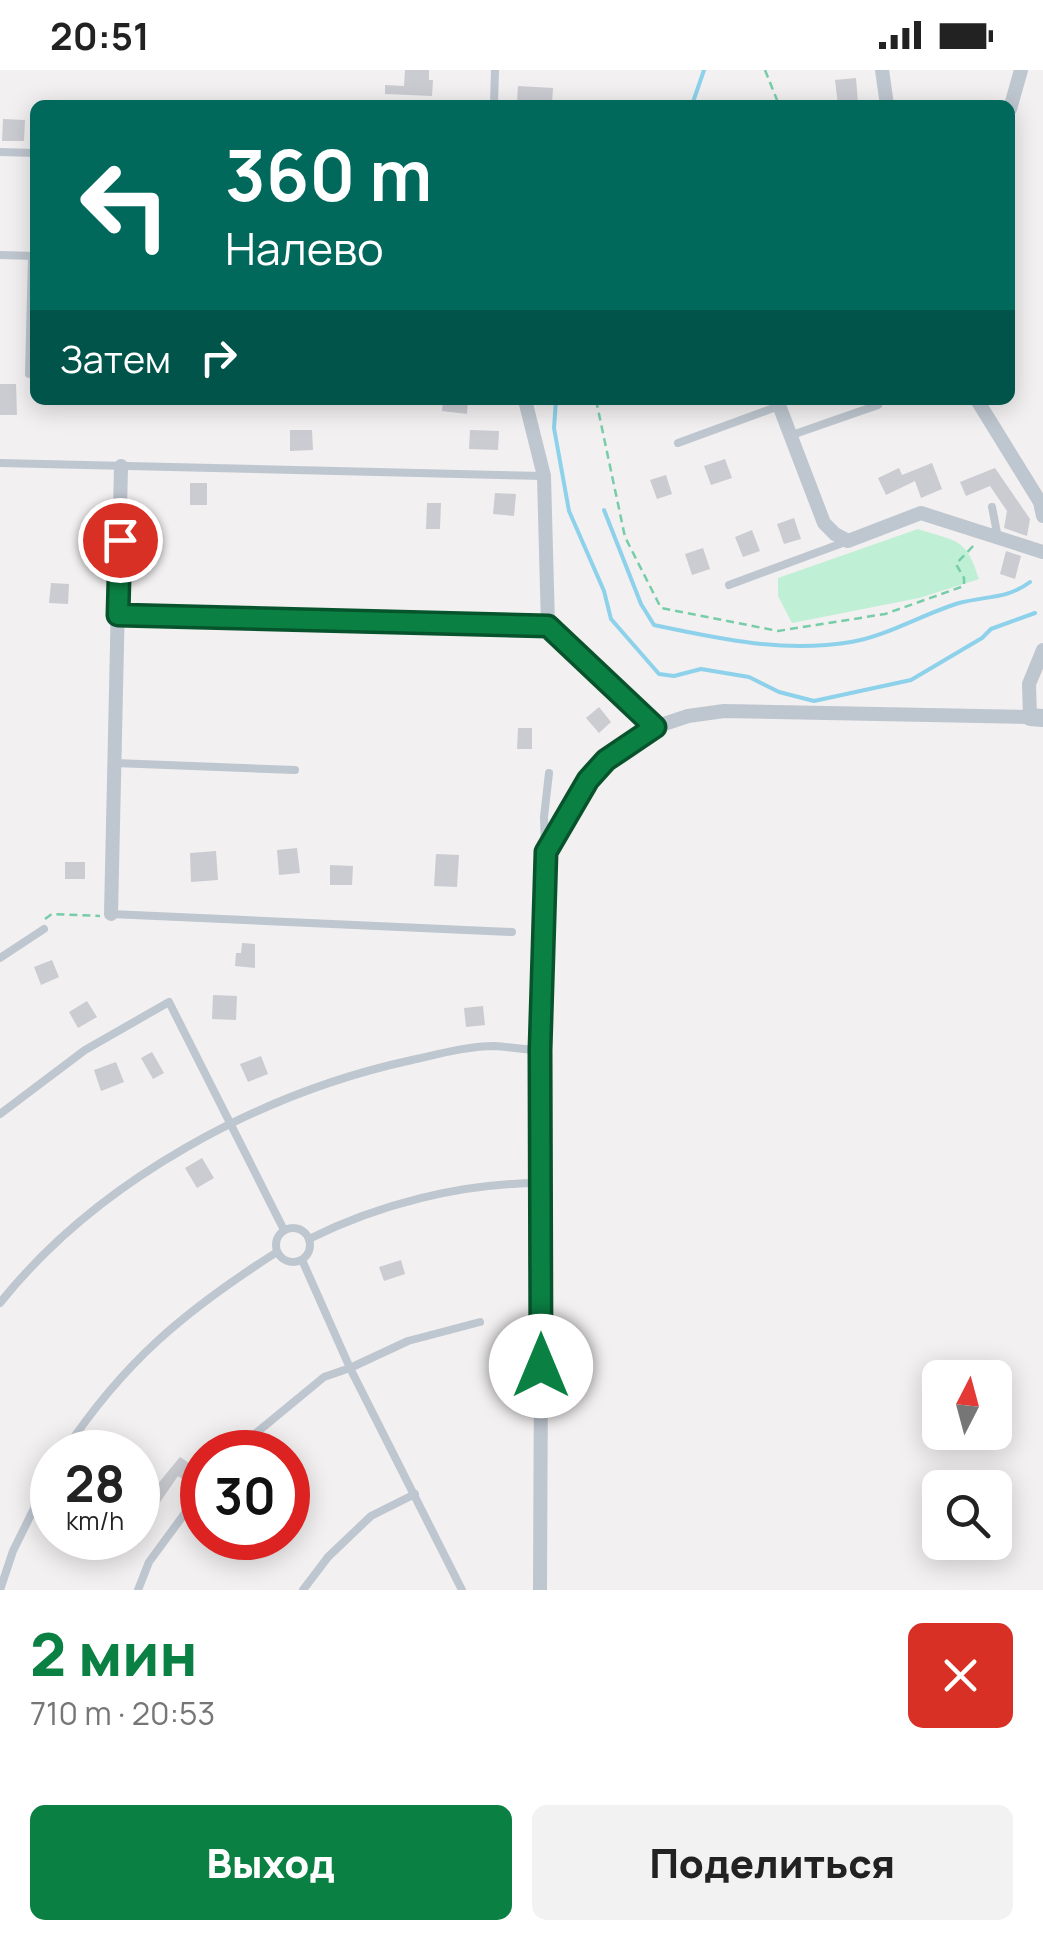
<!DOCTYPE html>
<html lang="ru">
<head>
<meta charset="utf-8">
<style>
  :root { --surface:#fff; --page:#f2f2f2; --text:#222; --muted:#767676; --accent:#0b8043 }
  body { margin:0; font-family:Manrope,sans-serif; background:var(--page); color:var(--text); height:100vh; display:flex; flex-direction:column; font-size:38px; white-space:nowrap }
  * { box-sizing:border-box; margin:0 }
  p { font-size:32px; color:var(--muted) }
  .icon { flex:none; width:55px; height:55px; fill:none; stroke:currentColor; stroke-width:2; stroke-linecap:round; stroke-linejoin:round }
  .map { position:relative; height:1520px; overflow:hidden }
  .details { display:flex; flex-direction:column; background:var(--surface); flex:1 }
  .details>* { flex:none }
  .hud { position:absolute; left:30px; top:30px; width:985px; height:305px; border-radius:15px; box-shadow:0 5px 25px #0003; background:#00695c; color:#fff; overflow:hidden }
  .needle { width:65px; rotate:6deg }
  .buttons { position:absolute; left:922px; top:1290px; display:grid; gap:20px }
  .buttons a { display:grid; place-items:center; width:90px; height:90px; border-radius:15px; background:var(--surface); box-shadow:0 5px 25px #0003; font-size:50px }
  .speed { position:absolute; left:30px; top:1360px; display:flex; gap:20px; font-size:50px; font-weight:700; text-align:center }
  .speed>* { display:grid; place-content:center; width:130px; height:130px; border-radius:50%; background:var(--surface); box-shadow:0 5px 25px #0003; line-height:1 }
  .speed small { font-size:25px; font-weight:400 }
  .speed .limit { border:15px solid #d22; background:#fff; color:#111 }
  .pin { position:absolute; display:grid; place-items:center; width:85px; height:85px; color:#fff; margin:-42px; border:5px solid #fff; border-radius:50%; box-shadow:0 2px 10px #0007 }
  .me { position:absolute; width:110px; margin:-55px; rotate:0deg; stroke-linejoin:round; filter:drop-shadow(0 0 8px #0008) }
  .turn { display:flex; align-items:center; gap:35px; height:210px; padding:0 30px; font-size:45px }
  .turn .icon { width:130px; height:130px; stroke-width:2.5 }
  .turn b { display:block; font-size:70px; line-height:85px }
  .then { display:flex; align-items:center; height:95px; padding:0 30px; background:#0003; gap:20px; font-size:38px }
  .round { display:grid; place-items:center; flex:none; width:105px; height:105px; border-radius:15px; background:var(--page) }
  .overview { display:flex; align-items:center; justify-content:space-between; height:170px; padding:0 30px }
  h1 { font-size:60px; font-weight:800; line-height:75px; color:var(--accent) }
  .action { display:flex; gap:20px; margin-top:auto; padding:20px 30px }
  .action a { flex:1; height:115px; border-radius:15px; background:var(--accent); color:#fff; font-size:40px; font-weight:800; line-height:115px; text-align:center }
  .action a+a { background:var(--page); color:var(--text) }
  .status { display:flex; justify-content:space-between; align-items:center; height:70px; padding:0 50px; background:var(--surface); direction:ltr }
  .status svg { height:28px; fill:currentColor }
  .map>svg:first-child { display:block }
  .green { fill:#bfefd5 }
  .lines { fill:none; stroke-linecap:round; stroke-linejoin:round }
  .stream { stroke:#8dd1eb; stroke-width:4 }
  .building { fill:#caccd2 }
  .path { stroke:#78cda9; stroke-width:2.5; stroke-dasharray:8 5; stroke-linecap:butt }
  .service { stroke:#bec6cf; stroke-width:8 }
  .minor { stroke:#bec6cf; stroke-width:14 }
  .tertiary { stroke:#bec6cf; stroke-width:18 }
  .route-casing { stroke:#07532c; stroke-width:25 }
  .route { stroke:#0b8043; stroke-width:18 }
</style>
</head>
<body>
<div class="status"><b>20:51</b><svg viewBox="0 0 49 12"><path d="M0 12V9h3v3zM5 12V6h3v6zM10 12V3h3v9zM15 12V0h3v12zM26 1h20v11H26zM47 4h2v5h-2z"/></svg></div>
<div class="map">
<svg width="1043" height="1520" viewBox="0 0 1043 1520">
  <rect width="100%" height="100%" fill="#f2f0f0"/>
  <path class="green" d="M918,459C957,472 966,467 979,509L919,528L792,553L778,526V508Z"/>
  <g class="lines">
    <g class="stream">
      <path d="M692,35L704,0"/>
      <path d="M556,330L554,358L569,441L604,521L611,549L659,604L674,606L701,599L749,607L779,622L814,631L911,610L982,568L991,559L1035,543"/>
      <path d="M604,440L641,534L654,555C720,569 783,583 851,572C887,566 923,544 959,533C985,526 1008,529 1030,512"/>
    </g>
  </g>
  <g class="building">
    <path d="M405,0H429V10H433L432,26L385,24V15L404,16Z"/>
    <path d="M856,8L858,33L838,35L835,10Z"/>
    <path d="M518,16L553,18L552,34L517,32Z"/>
    <path d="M3,49L25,50L24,71H2Z"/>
    <path d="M0,314H16L17,345H0Z"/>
    <path d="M443,330H468L467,344L442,341Z"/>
    <path d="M290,360H312L313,380L290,381Z"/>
    <path d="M470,360L499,361L498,380L469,379Z"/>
    <path d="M725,389L732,408L711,415L704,396Z"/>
    <path d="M932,393L942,419L921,428L915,411L886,425L878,408L899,398L902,405Z"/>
    <path d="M995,398L1030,449L1027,466L1004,458L1007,441L990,416L966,426L960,412Z"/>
    <path d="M666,405L672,424L657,429L650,410Z"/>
    <rect x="190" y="413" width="17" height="22"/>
    <path d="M495,423L516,424L514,446L493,444Z"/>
    <path d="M427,433H441L440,459H426Z"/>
    <path d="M794,448L801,469L784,474L777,454Z"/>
    <path d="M752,460L760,481L743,487L735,467Z"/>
    <path d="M703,478L710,499L692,505L685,484Z"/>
    <path d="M1006,481L1021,486L1015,509L1000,504Z"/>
    <path d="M51,513L69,514L68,534L49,533Z"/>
    <path d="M599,637L611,652L599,663L586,648Z"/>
    <path d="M518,658H532V679H517Z"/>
    <path d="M297,778L300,803L279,805L277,780Z"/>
    <path d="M216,781L218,810L191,812L190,783Z"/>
    <path d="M436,784L459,785L457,817L434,816Z"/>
    <rect x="65" y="792" width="20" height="17"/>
    <path d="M330,795L353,796L352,815H330Z"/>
    <path d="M242,873L255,874V898L235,896L236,883H241Z"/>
    <path d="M52,890L59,907L41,915L34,897Z"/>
    <path d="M213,925L237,926L236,950L212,949Z"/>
    <path d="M87,931L97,947L78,958L69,942Z"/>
    <path d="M483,936L485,955L466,957L464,938Z"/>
    <path d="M152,982L164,1003L153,1009L141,988Z"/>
    <path d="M261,986L268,1004L248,1012L240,994Z"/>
    <path d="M116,992L124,1012L101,1021L94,1000Z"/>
    <path d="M202,1088L214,1108L197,1118L185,1098Z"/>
    <path d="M401,1190L405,1204L384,1211L379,1197Z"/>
    <path d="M180,1387L192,1395L182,1409L178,1406L158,1435L147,1427Z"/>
  </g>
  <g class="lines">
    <g class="path">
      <path d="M765,0L779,35"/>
      <path d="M596,330L625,467L661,538L778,561L885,544L964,516V508L956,494L975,474"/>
      <path d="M45,849L52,844L100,846"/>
    </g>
    <g class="service">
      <path d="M494,35L495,0"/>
      <path d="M0,82L35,83"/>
      <path d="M0,185L35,186"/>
      <path d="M29,304L32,186"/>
      <path d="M792,365L878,335"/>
      <path d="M678,373L779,336"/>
      <path d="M0,393L544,406"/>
      <path d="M992,437L998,468"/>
      <path d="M729,515L848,471"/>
      <path d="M118,545L548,556"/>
      <path d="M115,693L295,700"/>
      <path d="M545,778L544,747L549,703"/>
      <path d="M111,844L512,862"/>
      <path d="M0,888L44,859"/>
      <path d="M0,1044L85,980L169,932L284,1160"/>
      <circle cx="293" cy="1175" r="17"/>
      <path d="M309,1169C379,1134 462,1113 541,1113"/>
      <path d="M302,1190L350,1298L408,1271L480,1252"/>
      <path d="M0,1233C98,1110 260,1023 412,990C439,984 468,976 495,976C510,977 525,980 540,980"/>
      <path d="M64,1382C124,1291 186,1240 277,1182"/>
      <path d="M233,1382L324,1307L350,1298L462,1520"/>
      <path d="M0,1520L13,1481L52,1402"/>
      <path d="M138,1520L149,1492L202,1420"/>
      <path d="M303,1520L328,1487L371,1446L415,1424"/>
    </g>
    <g class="minor">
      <path d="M882,0L887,35"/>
      <path d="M1010,39L1021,0"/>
      <path d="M525,330L544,406L548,556L655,657"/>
      <path d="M777,330L824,453L835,464L848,471L921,443L1043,482"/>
      <path d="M977,330L1040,432L1043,446"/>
      <path d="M111,844L121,396"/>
      <path d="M540,1520L543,837L546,782L571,734L606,690L655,657L688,646L724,641L1030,647L1029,614L1043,580"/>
    </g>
    <path class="tertiary" d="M1030,647L1043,648"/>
  </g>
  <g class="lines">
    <g class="route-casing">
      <path id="route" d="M120,470L118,545L548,556L655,657L606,690L588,710L546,782L540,980L541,1296"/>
    </g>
    <use href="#route" class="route"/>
  </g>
</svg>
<div class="buttons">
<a><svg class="needle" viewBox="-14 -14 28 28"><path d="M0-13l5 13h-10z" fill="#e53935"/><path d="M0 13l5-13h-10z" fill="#767676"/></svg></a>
<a><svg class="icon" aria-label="search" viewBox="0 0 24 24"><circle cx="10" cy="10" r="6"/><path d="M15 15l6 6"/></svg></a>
</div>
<div class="speed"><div>28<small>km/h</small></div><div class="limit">30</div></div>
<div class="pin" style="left:120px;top:470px;background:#d93025"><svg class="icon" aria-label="arrive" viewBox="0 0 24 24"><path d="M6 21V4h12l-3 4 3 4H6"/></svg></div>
<svg class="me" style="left:541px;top:1296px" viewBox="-20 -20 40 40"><circle r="19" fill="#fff"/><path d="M0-13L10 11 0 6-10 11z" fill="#0b8043"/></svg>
<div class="hud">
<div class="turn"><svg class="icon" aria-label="left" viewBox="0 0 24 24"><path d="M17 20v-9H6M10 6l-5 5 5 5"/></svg><div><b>360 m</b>Налево</div></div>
<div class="then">Затем<svg class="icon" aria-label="right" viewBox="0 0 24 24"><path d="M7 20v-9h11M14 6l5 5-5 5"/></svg></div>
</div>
</div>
<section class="details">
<div class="overview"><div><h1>2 мин</h1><p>710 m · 20:53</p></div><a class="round" style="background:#d93025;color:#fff"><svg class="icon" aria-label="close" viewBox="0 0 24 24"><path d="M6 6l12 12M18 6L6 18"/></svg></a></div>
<div class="action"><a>Выход</a><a>Поделиться</a></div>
</section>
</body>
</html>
